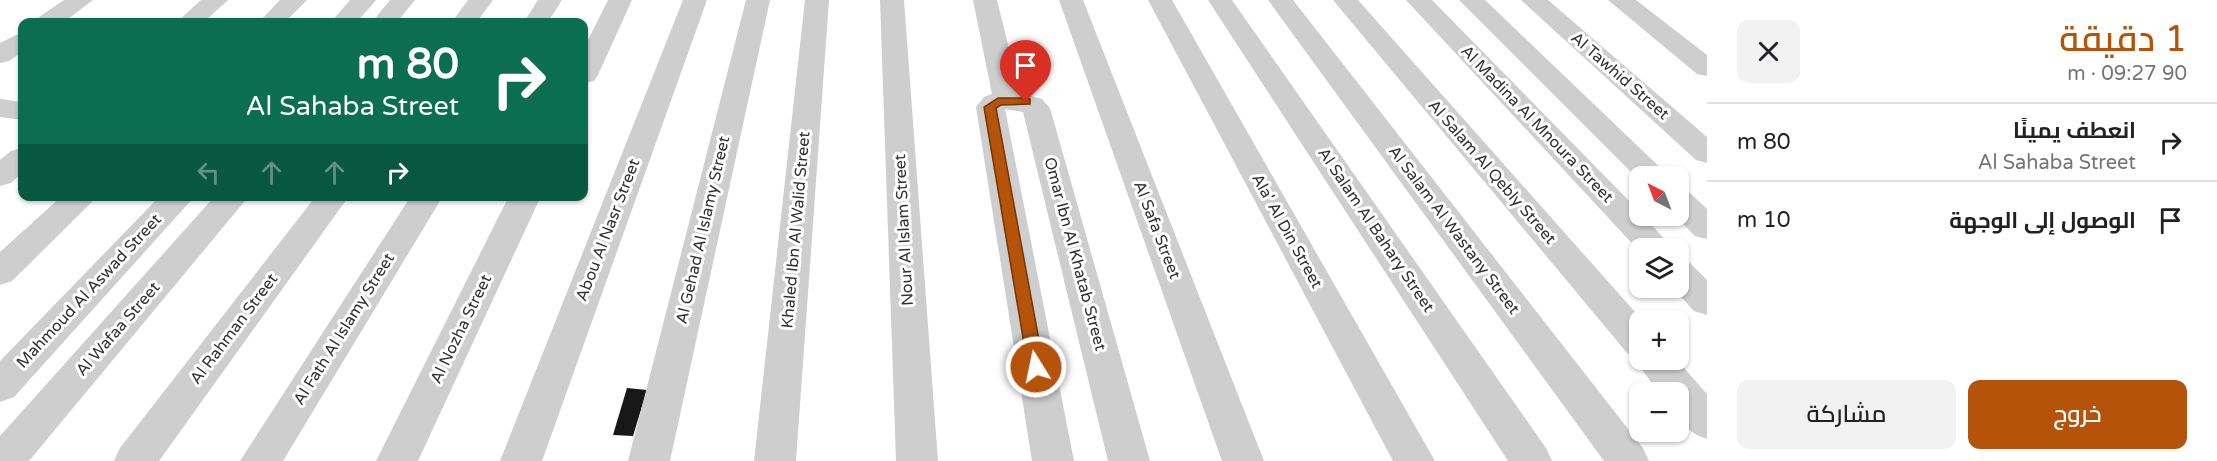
<!DOCTYPE html>
<html lang="ar">
<head>
<meta charset="utf-8">
<style>
  :root { --surface:#fff; --page:#f2f2f2; --text:#202124; --muted:#757577; --line:#e0e0e0; --accent:#b45309 }
  body { margin:0; font-family:"Varela Round",Cairo,sans-serif; background:var(--page); color:var(--text); direction:rtl; height:100vh; display:flex; flex-direction:column; font-size:22px; white-space:nowrap }
  * { box-sizing:border-box; margin:0 }
  p { font-size:20px; color:var(--muted) }
  .icon { flex:none; width:33px; height:33px; fill:none; stroke:currentColor; stroke-width:2; stroke-linecap:round; stroke-linejoin:round }
  .map { position:relative; flex:1; overflow:hidden; direction:ltr }
  .details { display:flex; flex-direction:column; background:var(--surface); width:510px }
  .details>* { flex:none }
  .hud { position:absolute; left:18px; top:18px; width:570px; height:183px; border-radius:12px; box-shadow:0 2px 4px #0004; direction:rtl; background:#0b6e4f; color:#fff; overflow:hidden }
  .needle { width:39px; rotate:318deg }
  .buttons { position:absolute; left:1629px; top:166px; display:grid; gap:12px }
  .buttons a { display:grid; place-items:center; width:60px; height:60px; border-radius:12px; background:var(--surface); box-shadow:0 2px 4px #0004; font-size:30px }
  .pin { position:absolute; display:grid; place-items:center; width:51px; height:51px; color:#fff; margin:-62px -26px; border-radius:50% 50% 50% 0; rotate:-45deg; box-shadow:0 0 6px #0007 }
  .pin .icon { rotate:45deg }
  .me { position:absolute; width:66px; margin:-33px; rotate:350deg; stroke-linejoin:round; filter:drop-shadow(0 0 4px #0008) }
  .turn { display:flex; align-items:center; gap:21px; height:126px; padding:0 30px; font-size:27px }
  .turn .icon { width:78px; height:78px; stroke-width:2.5 }
  .turn b { display:block; font-size:42px; line-height:51px }
  .lanes { display:flex; align-items:center; height:57px; padding:0 30px; background:#0003; justify-content:center; gap:30px; direction:ltr }
  .lanes .off { opacity:.35 }
  .round { display:grid; place-items:center; flex:none; width:63px; height:63px; border-radius:12px; background:var(--page) }
  .headline { display:flex; align-items:center; justify-content:space-between; height:102px; padding:0 30px }
  h1 { font-size:36px; font-weight:600; line-height:45px; color:var(--accent) }
  .action { display:flex; gap:12px; margin-top:auto; padding:12px 30px }
  .action a { flex:1; height:69px; border-radius:12px; background:var(--accent); color:#fff; font-size:24px; font-weight:600; line-height:69px; text-align:center }
  .action a+a { background:var(--page); color:var(--text) }
  ul { padding:0; list-style:none }
  li { display:flex; align-items:center; gap:18px; height:78px; padding:0 30px; border-top:2px solid var(--line) }
  li div { flex:1 }
  li b { display:block; font-size:22px }
  li em { font-style:normal }
  main { display:flex; flex:1; min-height:0 }
  .map>svg:first-child { display:block }
  .building { fill:#181818 }
  .lines { fill:none; stroke-linecap:round; stroke-linejoin:round }
  .minor { fill:#cecece; fill-rule:evenodd }
  .route { fill:#b45309; stroke:#753606; stroke-width:1.5 }
  .labels { text-anchor:middle; dominant-baseline:central; stroke-width:6; stroke-linejoin:round; paint-order:stroke }
  .street-label { font-size:16px; fill:#313131; stroke:#fff }
</style>
</head>
<body>
<main>
<section class="details">
<div class="headline"><div><h1>1 دقيقة</h1><p>90 m · 09:27</p></div><a class="round"><svg class="icon" aria-label="close" viewBox="0 0 24 24"><path d="M6 6l12 12M18 6L6 18"/></svg></a></div>
<ul>
<li><svg class="icon" aria-label="right" viewBox="0 0 24 24"><path d="M7 20v-9h11M14 6l5 5-5 5"/></svg><div><b>انعطف يمينًا</b><p>Al Sahaba Street</p></div><em>80 m</em></li>
<li><svg class="icon" aria-label="arrive" viewBox="0 0 24 24"><path d="M6 21V4h12l-3 4 3 4H6"/></svg><div><b>الوصول إلى الوجهة</b></div><em>10 m</em></li>
</ul>
<div class="action"><a>خروج</a><a>مشاركة</a></div>
</section>
<div class="map">
<svg width="1707" height="461" viewBox="0 0 1707 461">
  <rect width="100%" height="100%" fill="#fff"/>
  <path class="building" d="M627,388L647,390L633,436L613,435Z"/>
  <g class="lines">
    <g class="minor">
      <path d="M64,0H93L64,22H36L39,17Z"/>
      <path d="M201,0H228L204,22H177Z"/>
      <path d="M280,0H307L285,22H259Z"/>
      <path d="M350,0H376L357,22H331Z"/>
      <path d="M390,0H415L397,22H372Z"/>
      <path d="M468,0H493L477,22H452Z"/>
      <path d="M538,0H562L548,22H524Z"/>
      <path d="M608,0H632L598,75L594,81L584,83V48Z"/>
      <path d="M683,0H707L542,461H500Z"/>
      <path d="M746,0H770L670,461H628Z"/>
      <path d="M805,0H829L796,461H754Z"/>
      <path d="M880,0H904L938,461H896Z"/>
      <path d="M973,0H997L1020,93L1042,99L1050,108L1150,461H1108L1023,112L1005,109L1074,461H1032L976,107L984,97L992,94Z"/>
      <path d="M1059,0H1083L1264,461H1222Z"/>
      <path d="M1148,0H1172L1435,461H1393Z"/>
      <path d="M1208,0H1232L1546,448L1552,461H1508Z"/>
      <path d="M1268,0H1293L1643,448L1649,461H1604Z"/>
      <path d="M1333,0H1358L1643,321H1640V360H1677L1707,394V439C1681,430 1678,418 1678,393H1659L1635,360L1637,356L1627,353Z"/>
      <path d="M1406,0H1432L1640,212V216H1644L1673,249H1640V252Z"/>
      <path d="M1459,0H1485L1670,177H1640V181Z"/>
      <path d="M1521,0H1548L1707,137V163L1696,160Z"/>
      <path d="M1608,0H1636L1707,55V76L1697,74Z"/>
      <path d="M22,32V52L9,61L0,63V43Z"/>
      <path d="M0,99L22,102V120L0,117Z"/>
      <path d="M22,148V173L11,183L0,186V160L11,151Z"/>
      <path d="M1678,189L1689,192L1707,209V239L1695,236L1675,216H1678Z"/>
      <path d="M62,196H98L12,281L0,285V252Z"/>
      <path d="M160,196H195L14,397L0,402V361Z"/>
      <path d="M215,196H249L29,461H0V436Z"/>
      <path d="M316,196H349L159,461H114L120,448Z"/>
      <path d="M411,196H443L283,461H240Z"/>
      <path d="M509,196H541L418,461H376Z"/>
      <path d="M1678,260L1690,263L1707,280V315L1694,311L1673,288H1678Z"/>
    </g>
  </g>
  <path class="route" d="M1026,98L1030,99V104L1001,105L996,108L1044,367L1036,373L1028,367L984,107L998,98Z"/>
  <g class="labels">
    <g class="street-label">
      <text transform="translate(1620 76) rotate(41)">Al Tawhid Street</text>
      <text transform="translate(1537 124) rotate(46)">Al Madina Al Mnoura Street</text>
      <text transform="translate(1492 172) rotate(49)">Al Salam Al Qebly Street</text>
      <text transform="translate(608 230) rotate(-69)">Abou Al Nasr Street</text>
      <text transform="translate(703 230) rotate(-77)">Al Gehad Al Islamy Street</text>
      <text transform="translate(796 230) rotate(-85)">Khaled Ibn Al Walid Street</text>
      <text transform="translate(904 230) rotate(-93)">Nour Al Islam Street</text>
      <text transform="translate(1157 230) rotate(69)">Al Safa Street</text>
      <text transform="translate(1376 230) rotate(56)">Al Salam Al Bahary Street</text>
      <text transform="translate(1454 230) rotate(53)">Al Salam Al Wastany Street</text>
      <text transform="translate(1287 231) rotate(61)">Ala' Al Din Street</text>
      <text transform="translate(1075 254) rotate(75)">Omar Ibn Al Khatab Street</text>
      <text transform="translate(89 291) rotate(-47)">Mahmoud Al Aswad Street</text>
      <text transform="translate(118 329) rotate(-49)">Al Wafaa Street</text>
      <text transform="translate(234 329) rotate(-53)">Al Rahman Street</text>
      <text transform="translate(344 329) rotate(-58)">Al Fath Al Islamy Street</text>
      <text transform="translate(461 329) rotate(-64)">Al Nozha Street</text>
    </g>
  </g>
</svg>
<div class="buttons">
<a><svg class="needle" viewBox="-14 -14 28 28"><path d="M0-13l5 13h-10z" fill="#e53935"/><path d="M0 13l5-13h-10z" fill="#757577"/></svg></a>
<a><svg class="icon" aria-label="layers" viewBox="0 0 24 24"><path d="M12 4l9 5-9 5-9-5zM3 14l9 5 9-5"/></svg></a>
<a>+</a>
<a>−</a>
</div>
<div class="pin" style="left:1026px;top:102px;background:#d93025"><svg class="icon" aria-label="arrive" viewBox="0 0 24 24"><path d="M6 21V4h12l-3 4 3 4H6"/></svg></div>
<svg class="me" style="left:1036px;top:367px" viewBox="-20 -20 40 40"><circle r="17" fill="#b45309" stroke="#fff" stroke-width="3"/><path d="M0-11L8 9 0 5-8 9z" fill="#fff"/></svg>
<div class="hud">
<div class="turn"><svg class="icon" aria-label="right" viewBox="0 0 24 24"><path d="M7 20v-9h11M14 6l5 5-5 5"/></svg><div><b>80 m</b>Al Sahaba Street</div></div>
<div class="lanes"><svg class="icon off" aria-label="left" viewBox="0 0 24 24"><path d="M17 20v-9H6M10 6l-5 5 5 5"/></svg><svg class="icon off" aria-label="ahead" viewBox="0 0 24 24"><path d="M12 20V5M6 11l6-6 6 6"/></svg><svg class="icon off" aria-label="ahead" viewBox="0 0 24 24"><path d="M12 20V5M6 11l6-6 6 6"/></svg><svg class="icon" aria-label="right" viewBox="0 0 24 24"><path d="M7 20v-9h11M14 6l5 5-5 5"/></svg></div>
</div>
</div>
</main>
</body>
</html>
